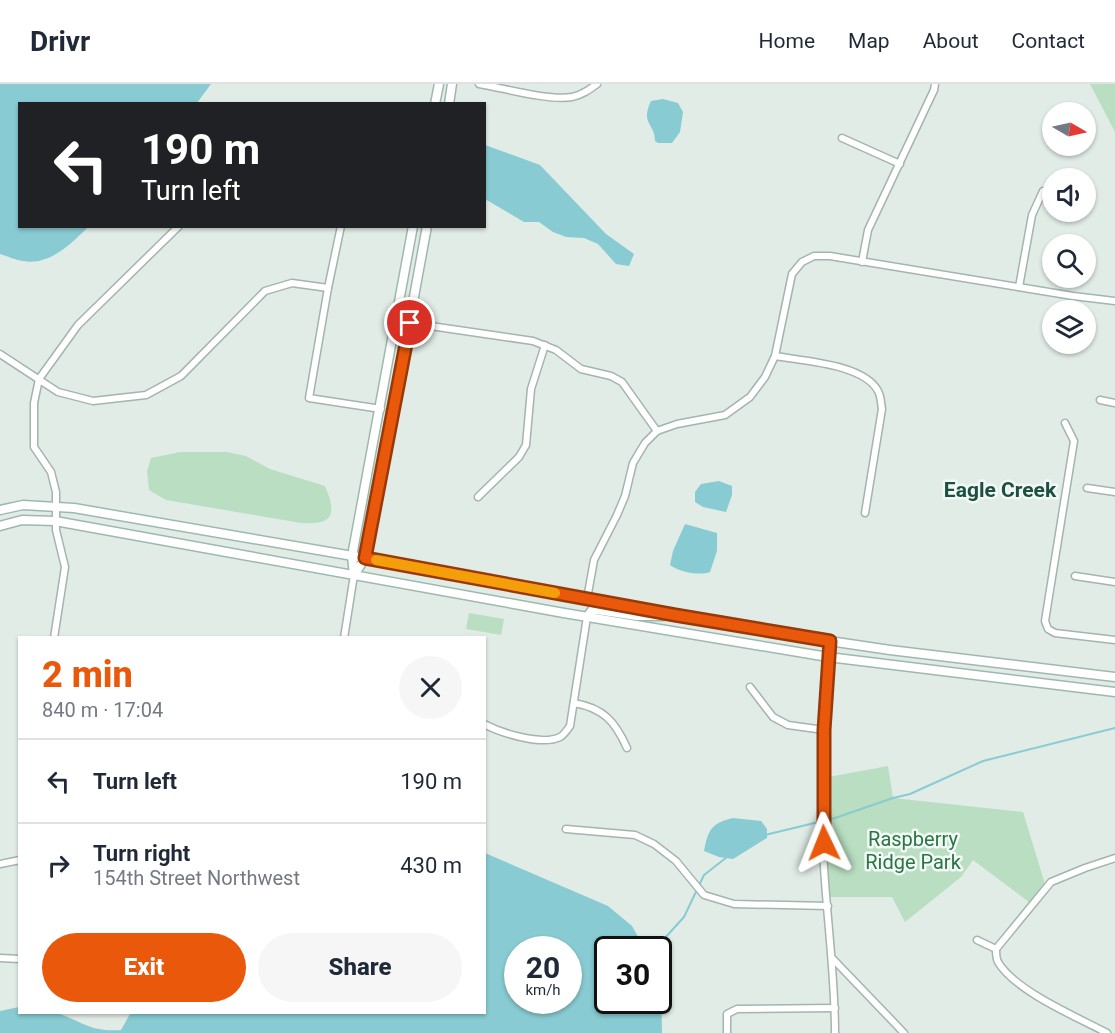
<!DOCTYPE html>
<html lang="en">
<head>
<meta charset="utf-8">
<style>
  :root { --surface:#fff; --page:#f6f6f7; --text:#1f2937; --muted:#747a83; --line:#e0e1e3; --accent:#ea580c }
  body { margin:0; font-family:Roboto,sans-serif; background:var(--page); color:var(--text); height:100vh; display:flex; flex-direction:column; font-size:22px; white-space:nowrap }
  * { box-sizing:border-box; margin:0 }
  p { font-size:20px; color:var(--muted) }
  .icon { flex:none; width:33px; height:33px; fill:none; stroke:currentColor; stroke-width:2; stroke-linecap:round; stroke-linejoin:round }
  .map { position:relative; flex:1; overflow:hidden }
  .panel { position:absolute; left:18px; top:552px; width:468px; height:378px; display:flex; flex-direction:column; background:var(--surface); border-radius:0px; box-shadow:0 2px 4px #0004 }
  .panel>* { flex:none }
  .top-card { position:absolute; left:18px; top:18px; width:468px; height:126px; border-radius:0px; box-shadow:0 2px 4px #0004; background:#202124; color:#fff; overflow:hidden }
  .needle { width:39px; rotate:99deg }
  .controls { position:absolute; left:1042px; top:18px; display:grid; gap:12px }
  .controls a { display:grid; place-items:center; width:54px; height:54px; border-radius:50%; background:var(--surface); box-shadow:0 2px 4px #0004; font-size:30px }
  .speed { position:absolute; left:504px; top:852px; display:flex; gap:12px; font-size:30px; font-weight:700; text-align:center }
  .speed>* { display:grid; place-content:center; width:78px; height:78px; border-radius:50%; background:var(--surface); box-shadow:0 2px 4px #0004; line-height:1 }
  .speed small { font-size:15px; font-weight:400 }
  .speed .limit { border:3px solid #111; border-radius:9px; background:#fff; color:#111 }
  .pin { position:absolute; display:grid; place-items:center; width:51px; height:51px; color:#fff; margin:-26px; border:3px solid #fff; border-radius:50%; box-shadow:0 2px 6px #0007 }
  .me { position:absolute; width:66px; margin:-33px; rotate:358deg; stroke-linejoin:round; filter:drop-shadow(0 0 4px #0008) }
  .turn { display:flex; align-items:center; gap:21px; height:126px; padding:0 24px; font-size:27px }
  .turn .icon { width:78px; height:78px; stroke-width:2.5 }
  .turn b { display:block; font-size:42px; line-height:51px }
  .round { display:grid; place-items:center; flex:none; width:63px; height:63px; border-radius:32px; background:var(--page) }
  .summary { display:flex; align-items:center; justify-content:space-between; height:102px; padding:0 24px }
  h1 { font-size:36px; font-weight:800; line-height:45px; color:var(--accent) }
  .cta { display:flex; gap:12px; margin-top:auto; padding:12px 24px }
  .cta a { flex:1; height:69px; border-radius:36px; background:var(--accent); color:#fff; font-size:24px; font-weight:800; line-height:69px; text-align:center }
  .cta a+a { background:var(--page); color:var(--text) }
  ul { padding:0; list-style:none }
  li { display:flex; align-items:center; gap:18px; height:84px; padding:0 24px; border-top:2px solid var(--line) }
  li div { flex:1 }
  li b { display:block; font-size:22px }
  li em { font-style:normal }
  header { display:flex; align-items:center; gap:36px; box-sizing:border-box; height:84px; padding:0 30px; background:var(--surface); border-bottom:2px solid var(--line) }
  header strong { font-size:28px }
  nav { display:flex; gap:33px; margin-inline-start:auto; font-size:21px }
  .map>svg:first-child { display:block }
  .green { fill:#b9dec1 }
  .water { fill:#88cbd2; fill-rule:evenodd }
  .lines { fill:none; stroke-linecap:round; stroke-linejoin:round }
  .stream { stroke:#88cbd2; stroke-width:2 }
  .street-casing { stroke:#a4b4ae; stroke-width:9 }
  .secondary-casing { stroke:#9fb8ae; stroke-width:11 }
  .street { stroke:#fff; stroke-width:6 }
  .secondary { stroke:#fff; stroke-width:8 }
  .route-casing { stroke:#983908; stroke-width:15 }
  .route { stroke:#ea580c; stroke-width:10 }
  .slow { stroke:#f59e0b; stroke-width:10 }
  .labels { text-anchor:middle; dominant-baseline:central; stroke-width:5; stroke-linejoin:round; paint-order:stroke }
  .park-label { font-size:20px; fill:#2a7544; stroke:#f2f8f5 }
  .neighbourhood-label { font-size:21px; font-weight:bold; fill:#1d5041; stroke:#f2f8f5 }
</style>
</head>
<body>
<header>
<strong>Drivr</strong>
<nav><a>Home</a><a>Map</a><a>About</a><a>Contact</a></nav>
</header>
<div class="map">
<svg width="1115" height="949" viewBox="0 0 1115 949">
  <rect width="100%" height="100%" fill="#e1ece7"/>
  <g class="green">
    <path d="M1090,0H1115V48Z"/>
    <path d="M180,368H227L246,372L270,385L325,402C337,430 334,441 301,439L166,416L149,406L147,387L151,374Z"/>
    <path d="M469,529L504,535L501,551L466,545Z"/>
    <path d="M888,682L893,714L1023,728L1045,800L1029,818L973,776L961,793L905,838L892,813H828L823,694Z"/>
  </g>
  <g class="water">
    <path d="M0,0H211L197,19L20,20V142L88,143C71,160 49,182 23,177C15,176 7,172 0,170Z"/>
    <path d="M663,15L678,19L683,28L680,48L672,59H658L655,57C655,39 640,40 651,17Z"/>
    <path d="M485,61L540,81L606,150L634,170L629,182L616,180L598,160L584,154L566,153L553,148L539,138H524L485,115Z"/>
    <path d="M719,397L732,402V411L726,428L703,423L695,418V408L701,400Z"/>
    <path d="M685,440L717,449V467L710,488C700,492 679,488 670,481L673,467Z"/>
    <path d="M733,734L761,737L767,745V754L733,775L719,773L704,767C708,745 712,739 733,734Z"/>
    <path d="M485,769L608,822L632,842L645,865L608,866V916H658L659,893L661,898L662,949H0V927L19,923L20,928C31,928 47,926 57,929C84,938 89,948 121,946L131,928H484ZM518,866H568V916H518Z"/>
  </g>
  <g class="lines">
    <g class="stream">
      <path d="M765,751L835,734L893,714L910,710L983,677L1115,644"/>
      <path d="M654,866L684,833L704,791L727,773"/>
    </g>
    <g class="street-casing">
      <g id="street">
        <path d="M479,0C504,4 548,17 572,13C582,11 589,6 597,0"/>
        <path d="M842,54L900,80"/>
        <path d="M341,142L328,204L309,314L381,325"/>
        <path d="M862,178L868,146L934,6L935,0"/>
        <path d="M1019,203L1032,131L1043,107"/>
        <path d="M410,239L533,257L556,266L581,285L611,292L622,298L657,347"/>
        <path d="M0,270L58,308L93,317L146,311L181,292L265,207L292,199L328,204"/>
        <path d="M775,272C803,277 864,280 878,307C881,312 881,320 882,325L865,429"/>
        <path d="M1100,316L1115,319"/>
        <path d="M1065,339L1074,357L1045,537L1048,545L1055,549L1115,556"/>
        <path d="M1087,404L1115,408"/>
        <path d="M478,413L519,373L526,361L531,305L545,261"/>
        <path d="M1075,492L1115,498"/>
        <path d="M587,515L594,476L617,431L625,412L633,379L645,359L657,347L677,340L725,331L750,313L765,293L775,272L792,190L802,178L814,172H830L1073,212L1115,217"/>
        <path d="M54,554L65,483L56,446V408L51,388L34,363V319L39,295L78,241L179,142"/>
        <path d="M344,554L354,491"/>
        <path d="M830,557C824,618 821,679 822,740C823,809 835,879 835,949"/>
        <path d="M750,603L773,633L788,641L824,646"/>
        <path d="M574,619C603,624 615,637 627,664"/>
        <path d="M484,640C501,649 542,662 560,653C564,651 567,646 570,642L587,533"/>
        <path d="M566,745L635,751L654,760L676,777L704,811L734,820L828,822"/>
        <path d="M0,780L20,776"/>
        <path d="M977,856L996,865C996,870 996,874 998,878C1015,907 1077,933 1107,949"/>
        <path d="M996,865L1051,798L1085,784L1115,774"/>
        <path d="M0,874L20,875"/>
        <path d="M833,875L904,949"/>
        <path d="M727,949V930L737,925L835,924"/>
      </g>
    </g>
    <g class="secondary-casing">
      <g id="secondary">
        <path d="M435,20L439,0"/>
        <path d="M449,20L452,0"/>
        <path d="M0,426L23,421L74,424L376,476L789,551L890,566L1115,593"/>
        <path d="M0,442L22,436L55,437L564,529L828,573L1115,608"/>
        <path d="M354,491L365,474L368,463L427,142"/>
        <path d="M354,491L352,472L413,142"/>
        <path d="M587,533L592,526H597L637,532H663"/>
      </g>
    </g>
    <use href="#street" class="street"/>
    <use href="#secondary" class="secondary"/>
  </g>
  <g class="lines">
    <g class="route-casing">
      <path id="route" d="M410,239L365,474L675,531L830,557L824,646V759"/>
    </g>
    <use href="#route" class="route"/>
    <path class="slow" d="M376,476L555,509"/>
  </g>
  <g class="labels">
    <g class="park-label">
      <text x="913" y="755">Raspberry<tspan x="913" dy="23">Ridge Park</tspan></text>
    </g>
    <g class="neighbourhood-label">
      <text x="1000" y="406">Eagle Creek</text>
    </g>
  </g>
</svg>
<div class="controls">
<a><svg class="needle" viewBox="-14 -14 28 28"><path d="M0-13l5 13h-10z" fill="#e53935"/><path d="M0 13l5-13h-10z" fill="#747a83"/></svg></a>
<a><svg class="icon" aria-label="sound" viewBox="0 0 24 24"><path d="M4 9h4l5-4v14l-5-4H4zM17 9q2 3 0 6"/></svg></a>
<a><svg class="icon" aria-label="search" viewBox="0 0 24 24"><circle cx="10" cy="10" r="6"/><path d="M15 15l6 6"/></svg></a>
<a><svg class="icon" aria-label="layers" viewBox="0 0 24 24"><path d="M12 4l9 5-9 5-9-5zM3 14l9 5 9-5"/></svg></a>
</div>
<div class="speed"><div>20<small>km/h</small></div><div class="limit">30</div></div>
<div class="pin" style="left:410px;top:239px;background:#d93025"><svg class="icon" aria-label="arrive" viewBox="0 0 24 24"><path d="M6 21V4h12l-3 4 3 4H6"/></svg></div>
<svg class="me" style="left:824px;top:759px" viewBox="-20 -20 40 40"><path d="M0-17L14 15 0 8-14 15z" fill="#ea580c" stroke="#fff" stroke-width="4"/></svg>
<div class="top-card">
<div class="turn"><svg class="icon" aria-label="left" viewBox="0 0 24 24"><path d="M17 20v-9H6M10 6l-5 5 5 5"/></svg><div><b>190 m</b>Turn left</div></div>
</div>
<section class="panel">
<div class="summary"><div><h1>2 min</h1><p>840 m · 17:04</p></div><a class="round"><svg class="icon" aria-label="close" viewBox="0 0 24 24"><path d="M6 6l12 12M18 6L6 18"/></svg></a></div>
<ul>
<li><svg class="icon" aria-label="left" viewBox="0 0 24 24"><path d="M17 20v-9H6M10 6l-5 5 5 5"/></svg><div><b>Turn left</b></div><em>190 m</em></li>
<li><svg class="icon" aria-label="right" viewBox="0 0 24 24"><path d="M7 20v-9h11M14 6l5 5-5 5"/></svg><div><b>Turn right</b><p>154th Street Northwest</p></div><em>430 m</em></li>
</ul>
<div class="cta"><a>Exit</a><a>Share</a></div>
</section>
</div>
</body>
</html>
